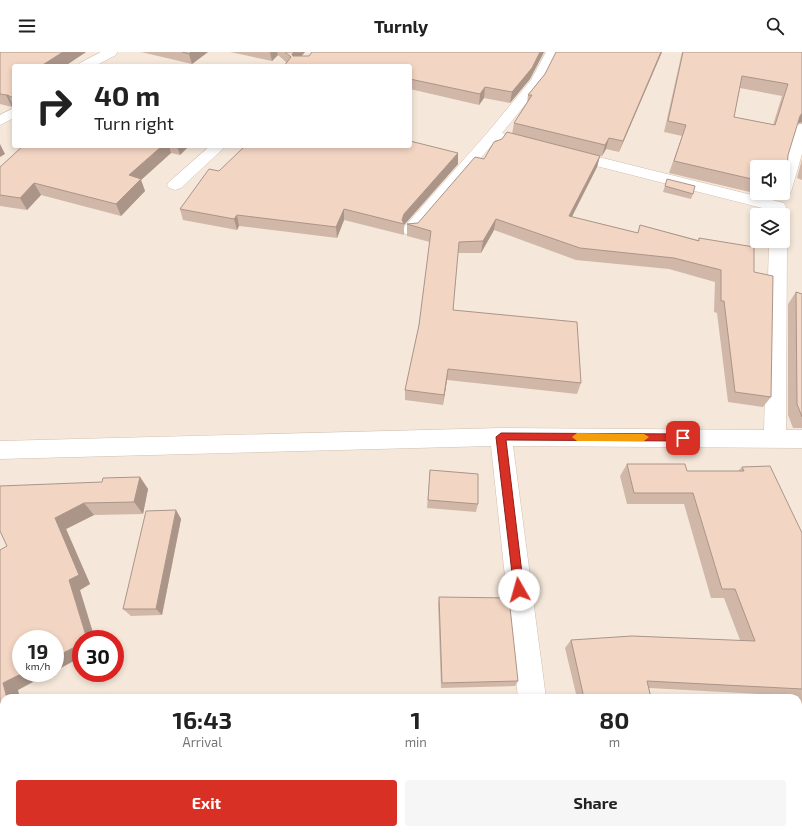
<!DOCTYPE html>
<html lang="en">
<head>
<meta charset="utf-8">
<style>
  :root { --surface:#fff; --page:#f6f6f6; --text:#222; --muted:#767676; --accent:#d93025 }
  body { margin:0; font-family:"Exo 2",sans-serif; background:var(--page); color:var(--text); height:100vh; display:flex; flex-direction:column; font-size:15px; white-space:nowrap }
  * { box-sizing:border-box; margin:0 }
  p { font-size:13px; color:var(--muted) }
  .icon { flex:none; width:22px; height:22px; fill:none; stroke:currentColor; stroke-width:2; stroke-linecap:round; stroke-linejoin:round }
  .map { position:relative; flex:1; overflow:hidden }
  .details { position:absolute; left:0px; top:642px; width:802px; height:140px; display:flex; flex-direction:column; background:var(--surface); border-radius:12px 12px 0 0; box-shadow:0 2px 6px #0003 }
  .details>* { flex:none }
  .hud { position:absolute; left:12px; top:12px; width:400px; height:84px; border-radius:4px; box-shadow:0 2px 6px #0003; background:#fff; color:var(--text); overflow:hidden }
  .controls { position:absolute; left:750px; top:108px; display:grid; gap:8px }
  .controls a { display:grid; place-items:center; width:40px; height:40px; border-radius:4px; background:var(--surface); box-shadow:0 2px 6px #0003; font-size:20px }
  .speed { position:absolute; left:12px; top:578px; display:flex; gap:8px; font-size:20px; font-weight:700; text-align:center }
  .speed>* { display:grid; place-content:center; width:52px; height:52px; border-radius:50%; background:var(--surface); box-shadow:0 2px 6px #0003; line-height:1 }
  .speed small { font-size:10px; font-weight:400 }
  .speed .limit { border:6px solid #d22; background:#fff; color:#111 }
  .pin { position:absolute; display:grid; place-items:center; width:34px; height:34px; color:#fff; margin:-17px; border-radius:8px; box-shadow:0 2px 6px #0006 }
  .me { position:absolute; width:44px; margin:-22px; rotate:353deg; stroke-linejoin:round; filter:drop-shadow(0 0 3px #0008) }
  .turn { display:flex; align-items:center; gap:14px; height:84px; padding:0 16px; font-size:18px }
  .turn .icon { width:52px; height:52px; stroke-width:2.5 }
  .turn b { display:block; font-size:28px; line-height:34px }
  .eta { display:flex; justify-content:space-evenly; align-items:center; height:68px; text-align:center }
  .eta b { font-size:24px; font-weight:700; line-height:28px }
  .action { display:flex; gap:8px; margin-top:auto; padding:8px 16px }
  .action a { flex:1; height:46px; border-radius:4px; background:var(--accent); color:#fff; font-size:16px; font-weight:700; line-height:46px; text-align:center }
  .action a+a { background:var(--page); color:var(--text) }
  header { display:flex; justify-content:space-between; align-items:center; height:52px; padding:0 16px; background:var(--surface); font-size:18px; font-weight:700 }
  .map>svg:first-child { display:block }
  .residential { fill:#f5e8da; fill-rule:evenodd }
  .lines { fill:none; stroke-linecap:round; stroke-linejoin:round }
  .minor-casing { stroke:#d1beb0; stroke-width:1 }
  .minor { fill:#fff; fill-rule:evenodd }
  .wall { fill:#d1b7a8; fill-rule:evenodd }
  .shaded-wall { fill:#aa9588 }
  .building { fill:#f3d5c3; stroke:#aa9588; fill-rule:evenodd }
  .route { fill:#d93025; stroke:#8d1f18 }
  .slow { fill:#f59e0b }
</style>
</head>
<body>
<header><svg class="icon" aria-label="menu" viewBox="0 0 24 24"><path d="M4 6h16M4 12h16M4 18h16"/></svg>Turnly<svg class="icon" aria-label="search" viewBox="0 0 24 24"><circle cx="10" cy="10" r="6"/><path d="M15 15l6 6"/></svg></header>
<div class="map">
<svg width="802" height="782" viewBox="0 0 802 782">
  <rect width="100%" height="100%" fill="#fdf6ec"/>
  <path class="residential" d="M0,0H802V782H0ZM14,14H410V94H14ZM757,115H783V141H757ZM757,163H783V189H757ZM21,587H55V621H21ZM81,587H115V621H81ZM4,646H798V778H4Z"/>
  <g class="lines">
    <g class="minor-casing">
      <g id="minor">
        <path d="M101,0H117L116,3L95,14H78L80,11Z"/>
        <path d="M546,0H558L542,32L502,81L538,90L540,93L538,96L533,97L496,88L417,182L411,183L405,182L403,178L405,174L488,80L531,28Z"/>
        <path d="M14,56V66L0,73V63Z"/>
        <path d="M802,72V102L791,140L789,143L783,145L777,143L776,141H783V115L795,76L797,73Z"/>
        <path d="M210,94H226L181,136L175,138L169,136L167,133L169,130Z"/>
        <path d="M570,98L784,151L786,155L784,159L778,160L565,106L562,103L565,100Z"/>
        <path d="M783,185L787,189L786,378H802V396L513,394L546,646H518L491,394L0,407V389L501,376L764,378L769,189H783Z"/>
        <path d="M564,778H599L601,782H566Z"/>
      </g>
    </g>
    <use href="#minor" class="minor"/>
  </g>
  <g class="wall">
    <path d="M0,0H86L65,14H14V55H12L0,52Z"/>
    <path d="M141,0H208L192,12Z"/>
    <path d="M230,0H305L301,4H309L312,0H544L530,27L510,51L484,46L479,53L410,37V14L287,11L278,3L272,9Z"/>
    <path d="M662,0L619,100L606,97L602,104H600L597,115L572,165L638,181L640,173L698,188L699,186L754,220L771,345L763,355L728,350L717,261L714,260L715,230L669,217L576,208L494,178L481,201H458L453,258L581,331L577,342L447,328L443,353L405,348V338L419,273L430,190L407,184V172L418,171L484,107L502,87L512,82L514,71L527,51L528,43L545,22Z"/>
    <path d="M682,0H802V71H797L788,103L787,116L783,123V115H757L756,128L750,140L669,121L682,84L664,80ZM740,36L782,44L773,73L734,65Z"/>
    <path d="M23,94H189L180,103L171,101L141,128L145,139L121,164L41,143L27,158L0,154V115Z"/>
    <path d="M802,107V128L797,126Z"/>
    <path d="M458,112L404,173V183L344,168L337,186L239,174L237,178L183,168L180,157L219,119Z"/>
    <path d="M667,127L693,142L691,147L663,140Z"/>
    <path d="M796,240L802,242V376H793L788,363V252Z"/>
    <path d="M627,412L687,419H738L742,415L802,481V653L798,644L649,636L651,646H577L565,596L571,588H740L724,546H711L684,452H627L620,424Z"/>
    <path d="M430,418L478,452L476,460L427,456Z"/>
    <path d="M140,425L148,437L143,462L94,463L66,477L90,532L80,538L81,605L55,619V587L18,638L4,778H50L51,782H0L7,494L102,430Z"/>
    <path d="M176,458L181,467L162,563L131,564L123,557Z"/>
    <path d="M439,545L518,629L515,634L441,636L438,551Z"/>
  </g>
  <g class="shaded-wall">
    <path d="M63,0H86L65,14H41Z"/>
    <path d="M191,0H208L192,12L189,2Z"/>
    <path d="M270,0H277L278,3L272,9Z"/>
    <path d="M294,0H305L294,13L292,2Z"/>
    <path d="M540,0H544L530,27L510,51L512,40Z"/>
    <path d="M661,0H662L619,100L623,89Z"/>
    <path d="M485,35L484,46L479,53L480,42Z"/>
    <path d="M6,43H8L14,55H12Z"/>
    <path d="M802,61V70L797,72L800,64Z"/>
    <path d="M609,86L606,97L602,104L605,93Z"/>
    <path d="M0,92L5,102L0,105Z"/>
    <path d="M162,94H169L171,101L141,128L145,139L121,164L116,152L129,123Z"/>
    <path d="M177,94H189L180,103Z"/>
    <path d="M458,101V112L404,173L402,168L404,162Z"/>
    <path d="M600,104L597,115L566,176L569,164Z"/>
    <path d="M34,131L41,143L27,158L20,146Z"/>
    <path d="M344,157V168L337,186L336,175Z"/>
    <path d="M237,163L239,174L237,178L234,167Z"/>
    <path d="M496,167L494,178L481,201L483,189Z"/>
    <path d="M448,317L447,328L443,353L444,343Z"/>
    <path d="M140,425L148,437L143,462L134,450Z"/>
    <path d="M84,451L94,463L66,477L90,532L80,538L95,587H87L69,528L55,466Z"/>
    <path d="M176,458L181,467L162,563L156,557Z"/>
    <path d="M81,592V605L55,619V605Z"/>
    <path d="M23,621H50L18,638L20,646H7L3,631Z"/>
    <path d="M35,778H50L51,782H36Z"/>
  </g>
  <g class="building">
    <path d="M0,0H63L41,14H14V46L9,44L8,43H6L0,42Z"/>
    <path d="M182,0H191L189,2Z"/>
    <path d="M285,0H294L292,2L293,4H309L312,0H540L532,16L512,40L485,35L480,42L410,27V14H284L291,5Z"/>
    <path d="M556,0H661L623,89L609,86L605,93L514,71L532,43H528L545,22Z"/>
    <path d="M683,0H802V61L800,64L788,103L787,116L760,109L759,115H757V122L756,128L674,109L686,73L668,69ZM742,24L788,32L775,73L734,65Z"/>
    <path d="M507,80L600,104L569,164L638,181L640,173L699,189V186L754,195V220L773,224L771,345L735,340L724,249H721V218L674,206L580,196L496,167L483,189L459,190L453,258L577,270L581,331L448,317L444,343L405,338L419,273L431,179L407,172L418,171L475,105L484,107L494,90L502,87Z"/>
    <path d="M410,89L458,101L404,162L402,168L404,172L344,157L336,175L237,163L234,167L180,157L209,117L219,119L245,94H410Z"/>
    <path d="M23,94H162L129,123L141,127L116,152L34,131L20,146L0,143V115Z"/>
    <path d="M667,127L695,134L693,142L665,134Z"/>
    <path d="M796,240L802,242V365L797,352Z"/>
    <path d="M627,412H685L687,419H744L742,415L770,414L802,481V637L647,629L651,646H584L571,588L632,584L755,589L735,537H722L693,441H634Z"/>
    <path d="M430,418L478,422V452L428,448Z"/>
    <path d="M140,425L134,450L84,451L55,466L79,523L69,528L87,587H81V592L55,605V587H21V621H23L3,631L7,646H4V778H35L36,782H0V498L7,494L0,479V434L102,430L103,426Z"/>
    <path d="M176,458L156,557H123L146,459Z"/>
    <path d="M439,545L509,546L518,629L442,631Z"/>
  </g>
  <path class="route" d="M501,381L683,382L688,386L683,389L506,388L524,538L523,542L519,543L515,542L514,538L496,385Z"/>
  <path class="slow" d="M577,381L644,382L649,385L644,389H577L572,385Z"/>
</svg>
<div class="controls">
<a><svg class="icon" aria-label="sound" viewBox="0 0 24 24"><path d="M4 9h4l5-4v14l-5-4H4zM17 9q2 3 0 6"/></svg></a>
<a><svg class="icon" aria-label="layers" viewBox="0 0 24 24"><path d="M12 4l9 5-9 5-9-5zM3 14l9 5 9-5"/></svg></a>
</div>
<div class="speed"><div>19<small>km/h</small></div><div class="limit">30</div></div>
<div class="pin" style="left:683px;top:386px;background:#d93025"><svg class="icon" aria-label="arrive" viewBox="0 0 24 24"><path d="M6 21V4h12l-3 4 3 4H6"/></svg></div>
<svg class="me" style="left:519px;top:538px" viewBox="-20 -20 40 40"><circle r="19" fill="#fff"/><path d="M0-13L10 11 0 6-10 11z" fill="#d93025"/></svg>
<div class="hud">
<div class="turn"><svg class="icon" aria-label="right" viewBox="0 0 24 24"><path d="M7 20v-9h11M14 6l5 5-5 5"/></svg><div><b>40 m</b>Turn right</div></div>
</div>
<section class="details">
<div class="eta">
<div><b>16:43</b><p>Arrival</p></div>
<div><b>1</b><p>min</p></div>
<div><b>80</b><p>m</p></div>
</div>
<div class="action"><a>Exit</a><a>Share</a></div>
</section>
</div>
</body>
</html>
